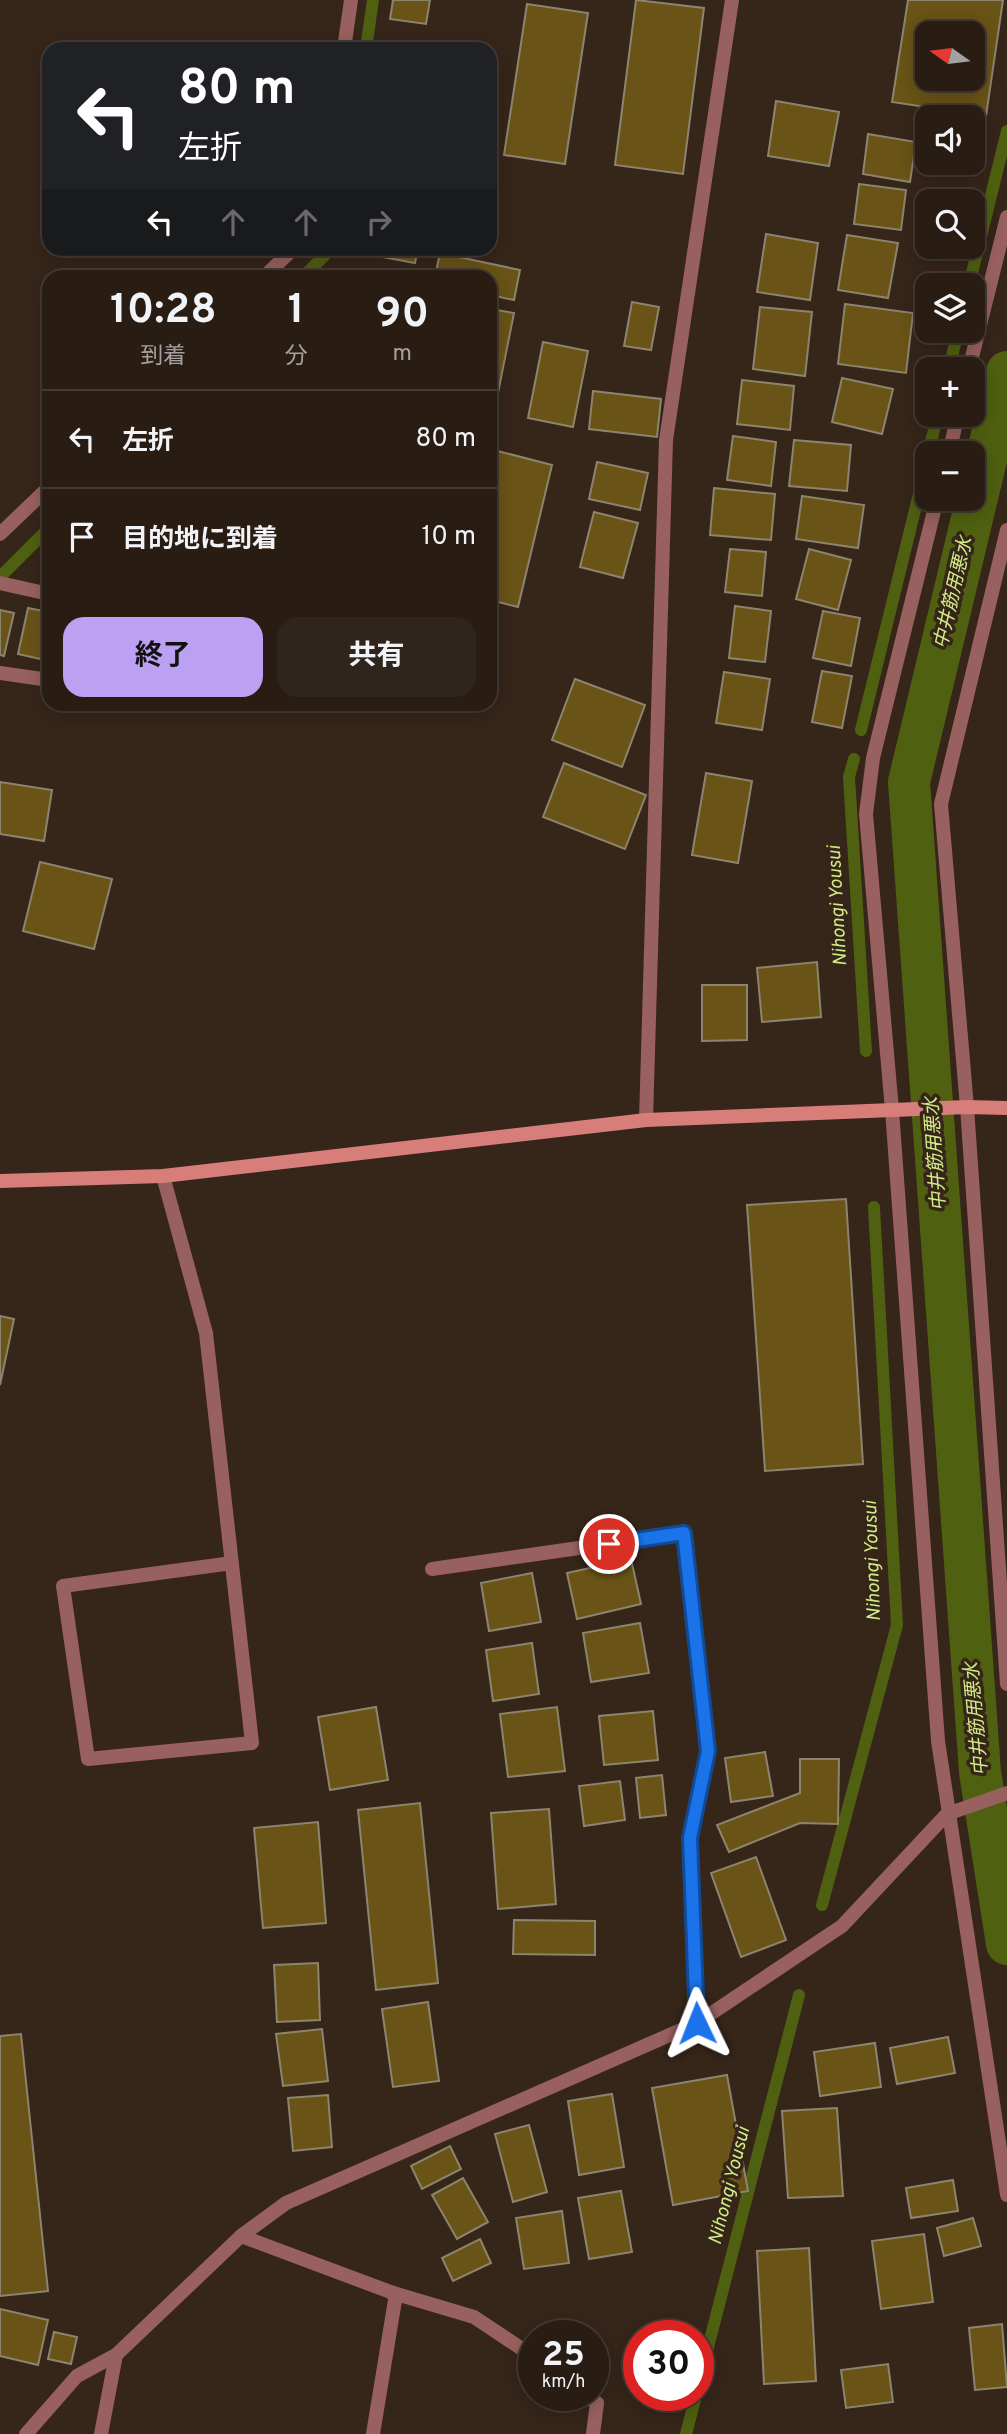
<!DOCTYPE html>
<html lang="ja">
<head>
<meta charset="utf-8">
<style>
  :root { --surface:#281c13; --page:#30251c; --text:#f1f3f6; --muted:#a5a1a0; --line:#443a33; --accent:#bca0f2 }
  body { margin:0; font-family:Overpass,"Noto Sans JP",sans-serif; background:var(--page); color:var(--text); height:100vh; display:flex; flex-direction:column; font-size:26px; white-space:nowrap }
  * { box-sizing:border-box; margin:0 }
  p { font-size:23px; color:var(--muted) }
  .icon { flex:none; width:38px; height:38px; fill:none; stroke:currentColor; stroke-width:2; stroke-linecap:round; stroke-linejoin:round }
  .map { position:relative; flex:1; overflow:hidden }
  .drawer { position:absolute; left:42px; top:270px; width:455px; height:441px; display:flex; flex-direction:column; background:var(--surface); border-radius:21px; box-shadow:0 4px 18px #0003,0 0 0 2px var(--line) }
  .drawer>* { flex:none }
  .banner { position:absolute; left:42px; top:42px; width:455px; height:214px; border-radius:21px; box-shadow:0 4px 18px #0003,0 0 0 2px var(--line); background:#202124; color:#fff; overflow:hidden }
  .needle { width:46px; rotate:284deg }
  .tools { position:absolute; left:915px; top:21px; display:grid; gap:14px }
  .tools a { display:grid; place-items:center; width:70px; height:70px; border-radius:14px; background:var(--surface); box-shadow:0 4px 18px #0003,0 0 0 2px var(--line); font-size:35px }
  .speed { position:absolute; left:518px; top:2320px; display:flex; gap:14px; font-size:35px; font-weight:700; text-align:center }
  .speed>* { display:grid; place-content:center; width:91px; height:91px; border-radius:50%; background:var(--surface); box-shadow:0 4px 18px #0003,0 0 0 2px var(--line); line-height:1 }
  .speed small { font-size:18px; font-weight:400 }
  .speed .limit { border:10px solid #d22; background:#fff; color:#111 }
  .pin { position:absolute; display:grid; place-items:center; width:60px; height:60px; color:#fff; margin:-30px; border:4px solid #fff; border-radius:50%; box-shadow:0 2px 7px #0007 }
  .me { position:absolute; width:77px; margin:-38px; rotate:358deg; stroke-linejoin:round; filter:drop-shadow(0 0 5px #0008) }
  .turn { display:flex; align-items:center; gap:24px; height:147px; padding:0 21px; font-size:32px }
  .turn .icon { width:91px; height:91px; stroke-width:2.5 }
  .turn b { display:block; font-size:49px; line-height:60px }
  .lanes { display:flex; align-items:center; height:66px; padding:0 21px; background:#0003; justify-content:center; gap:35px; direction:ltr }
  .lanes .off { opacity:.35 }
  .eta { display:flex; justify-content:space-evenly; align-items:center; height:119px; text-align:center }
  .eta b { font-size:42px; font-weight:700; line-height:49px }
  .primary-button { display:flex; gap:14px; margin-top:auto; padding:14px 21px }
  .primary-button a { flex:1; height:80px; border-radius:21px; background:var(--accent); color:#111; font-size:28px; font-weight:700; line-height:80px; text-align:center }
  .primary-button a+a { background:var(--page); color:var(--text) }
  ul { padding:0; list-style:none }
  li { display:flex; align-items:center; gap:21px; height:98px; padding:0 21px; border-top:2px solid var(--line) }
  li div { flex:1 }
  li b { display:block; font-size:26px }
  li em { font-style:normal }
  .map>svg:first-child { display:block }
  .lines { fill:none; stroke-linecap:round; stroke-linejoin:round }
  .stream { stroke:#4f6010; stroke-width:12 }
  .canal { stroke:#4f6010; stroke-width:42 }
  .building { fill:#695316; stroke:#8d846e; stroke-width:2; fill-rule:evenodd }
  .lane { stroke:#98605e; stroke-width:14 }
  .street { stroke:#98605e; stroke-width:14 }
  .secondary { stroke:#d77e7b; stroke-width:14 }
  .route-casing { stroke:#114b97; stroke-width:18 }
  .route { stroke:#1a73e8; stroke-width:12 }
  .labels { text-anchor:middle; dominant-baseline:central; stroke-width:7; stroke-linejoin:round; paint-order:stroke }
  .water-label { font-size:19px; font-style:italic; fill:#d1ec85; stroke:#362519 }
</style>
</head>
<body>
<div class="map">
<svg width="1007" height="2434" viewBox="0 0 1007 2434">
  <rect width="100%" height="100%" fill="#362519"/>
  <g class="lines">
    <g class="stream">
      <path d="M366,49L373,0"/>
      <path d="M304,276L332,248"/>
      <path d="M969,285L1007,131"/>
      <path d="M949,369L958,331"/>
      <path d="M928,453L938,415"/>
      <path d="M0,577L49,528"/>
      <path d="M861,730L928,457"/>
      <path d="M854,759L849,777L866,1051"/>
      <path d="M822,1905L897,1625L874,1207"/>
      <path d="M698,2386L799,1995"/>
      <path d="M686,2434L696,2396"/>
    </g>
    <path class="canal" d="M1007,372L909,782L980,1772L1007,1944"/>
  </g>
  <g class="building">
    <path d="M393,0H430L426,24L390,19Z"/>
    <path d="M636,0L704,8L683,174L615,165Z"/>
    <path d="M908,0H1003L986,116L892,102ZM928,33H973V79H928Z"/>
    <path d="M527,4L588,13L565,164L504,155Z"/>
    <path d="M776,101L839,112L829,166L768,156Z"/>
    <path d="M868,134L916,142L910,182L863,174Z"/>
    <path d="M859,184L906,190L901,230L854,224Z"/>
    <path d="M766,234L818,243L810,300L757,292Z"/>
    <path d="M847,235L898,243L888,298L838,290Z"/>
    <path d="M357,248H418L415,263L356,252Z"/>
    <path d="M440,253L520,270L514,300L490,295V276H435Z"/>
    <path d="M632,302L659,307L651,350L624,346Z"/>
    <path d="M845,304L913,313L906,373L838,364Z"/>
    <path d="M760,307L812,312L805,376L753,369Z"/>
    <path d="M490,309L514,313L495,408L490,407Z"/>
    <path d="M543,342L588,351L573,427L528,418Z"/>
    <path d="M842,378L893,389L882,434L832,422Z"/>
    <path d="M742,380L794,386L790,430L737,424Z"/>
    <path d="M593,391L661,399L657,437L589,429Z"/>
    <path d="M733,436L776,442L771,486L727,480Z"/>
    <path d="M794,440L851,445L847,491L789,486Z"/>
    <path d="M490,449L552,465L518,607L490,600Z"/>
    <path d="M597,462L648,473L640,510L589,499Z"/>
    <path d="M714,488L775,494L771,540L710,535Z"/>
    <path d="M802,496L864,505L858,548L796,539Z"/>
    <path d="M594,512L638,523L623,578L580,567Z"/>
    <path d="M730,549L766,552L762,596L725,592Z"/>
    <path d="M809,549L851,560L838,610L796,599Z"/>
    <path d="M735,606L771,611L765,662L729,658Z"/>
    <path d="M28,608L49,612V661L18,654Z"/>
    <path d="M0,610L14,613L4,656L0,655Z"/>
    <path d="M823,611L860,618L851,666L813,658Z"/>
    <path d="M822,671L852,676L842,728L812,722Z"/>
    <path d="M724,672L770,679L762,730L716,723Z"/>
    <path d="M575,679L645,705L622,767L552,740Z"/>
    <path d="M564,763L646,795L625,849L543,817Z"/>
    <path d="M706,773L752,781L738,863L692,855Z"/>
    <path d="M0,782L52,790L44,841L0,834Z"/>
    <path d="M40,862L112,879L94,949L23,931Z"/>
    <path d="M817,962L821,1017L762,1022L757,968Z"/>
    <path d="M702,985H747V1040L702,1041Z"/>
    <path d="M846,1199L863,1464L765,1471L747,1205Z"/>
    <path d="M0,1316L14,1319L0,1385Z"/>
    <path d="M631,1559L641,1604L577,1619L567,1573Z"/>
    <path d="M532,1573L541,1622L489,1631L481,1583Z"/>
    <path d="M640,1623L649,1673L591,1682L583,1633Z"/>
    <path d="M532,1643L539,1694L493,1701L486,1650Z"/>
    <path d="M376,1707L388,1780L330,1790L318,1717Z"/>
    <path d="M557,1707L565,1771L508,1777L500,1714Z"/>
    <path d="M653,1711L658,1760L604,1765L599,1716Z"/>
    <path d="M765,1752L773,1796L731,1802L725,1758Z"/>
    <path d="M800,1759H839L838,1824L800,1823L729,1852L717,1825L800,1793Z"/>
    <path d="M662,1775L666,1815L640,1818L636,1778Z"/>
    <path d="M620,1781L625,1820L584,1826L579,1786Z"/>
    <path d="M420,1803L438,1983L376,1990L358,1810Z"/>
    <path d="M549,1809L556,1904L498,1909L491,1813Z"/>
    <path d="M318,1822L326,1923L263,1928L254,1828Z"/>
    <path d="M756,1857L786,1940L741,1957L711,1873Z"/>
    <path d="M514,1920L595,1921V1955L513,1954Z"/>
    <path d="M318,1963L320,2020L277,2022L274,1965Z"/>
    <path d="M428,2002L439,2081L393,2087L382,2009Z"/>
    <path d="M322,2029L328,2081L283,2086L276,2034Z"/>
    <path d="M21,2034L48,2291L0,2296V2036Z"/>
    <path d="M948,2037L955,2073L897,2084L890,2048Z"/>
    <path d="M875,2043L881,2087L820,2096L814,2052Z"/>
    <path d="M727,2075L748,2191L673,2205L652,2088Z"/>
    <path d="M612,2094L624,2167L579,2175L568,2101Z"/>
    <path d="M328,2095L332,2147L293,2151L288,2098Z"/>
    <path d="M837,2108L843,2196L788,2198L782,2111Z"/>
    <path d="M529,2125L547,2192L513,2202L495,2134Z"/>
    <path d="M450,2146L461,2169L422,2189L411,2166Z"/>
    <path d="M463,2178L488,2222L457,2239L432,2195Z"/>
    <path d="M953,2180L958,2211L911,2218L906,2188Z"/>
    <path d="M621,2191L632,2252L589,2259L578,2198Z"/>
    <path d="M562,2211L569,2263L524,2269L516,2218Z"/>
    <path d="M973,2218L981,2246L944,2256L937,2228Z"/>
    <path d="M924,2234L933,2302L881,2309L872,2241Z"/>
    <path d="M480,2239L491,2263L453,2281L442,2258Z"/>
    <path d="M809,2248L816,2381L764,2384L757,2251Z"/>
    <path d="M0,2309L48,2320L38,2365L0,2356Z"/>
    <path d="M1002,2324L1007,2387L975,2390L969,2328Z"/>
    <path d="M54,2332L77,2337L71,2364L48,2359Z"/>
    <path d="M888,2364L893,2402L846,2408L841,2370Z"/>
  </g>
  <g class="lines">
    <g class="lane">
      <path d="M0,583L49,594"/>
      <path d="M0,673L49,680"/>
    </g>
    <g class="street">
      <path d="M344,49L351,0"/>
      <path d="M265,276L294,248"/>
      <path d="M969,369L1007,217"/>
      <path d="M949,453L958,415"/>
      <path d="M937,499L873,758L866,814L892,1110L938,1741L1007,2195"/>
      <path d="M1007,530L941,804L967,1107L1007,1684"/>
      <path d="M0,534L49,487"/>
      <path d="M646,1120L666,440L732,0"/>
      <path d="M163,1176L206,1333L252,1743L88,1759L63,1586L232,1563"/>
      <path d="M432,1569L684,1533L708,1750L690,1838L697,2023"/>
      <path d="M241,2236L396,2294L373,2434"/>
      <path d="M390,2292L474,2317L534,2357"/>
      <path d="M586,2396L597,2403L593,2434"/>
      <path d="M26,2434L77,2376L116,2355L241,2236L286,2203L697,2023L842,1926L947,1814L1007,1793"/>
      <path d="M101,2434L116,2355"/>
    </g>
    <path class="secondary" d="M0,1181L163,1176L646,1120L967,1107L1007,1108"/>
  </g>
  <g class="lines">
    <g class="route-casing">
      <path id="route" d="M609,1544L684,1533L708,1751L690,1838L697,2023"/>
    </g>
    <use href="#route" class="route"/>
  </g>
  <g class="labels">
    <g class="water-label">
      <text transform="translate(954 593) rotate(-77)">中井筋用悪水</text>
      <text transform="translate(838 906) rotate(-93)">Nihongi Yousui</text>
      <text transform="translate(936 1154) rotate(-94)">中井筋用悪水</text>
      <text transform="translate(873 1561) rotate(-92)">Nihongi Yousui</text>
      <text transform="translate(977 1719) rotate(-95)">中井筋用悪水</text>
      <text transform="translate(730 2186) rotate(-76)">Nihongi Yousui</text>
    </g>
  </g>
</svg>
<div class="tools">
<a><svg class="needle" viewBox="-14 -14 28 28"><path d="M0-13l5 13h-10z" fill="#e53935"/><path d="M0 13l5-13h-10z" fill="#a5a1a0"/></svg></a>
<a><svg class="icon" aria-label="sound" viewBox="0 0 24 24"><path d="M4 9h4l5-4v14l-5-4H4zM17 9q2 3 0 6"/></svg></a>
<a><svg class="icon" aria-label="search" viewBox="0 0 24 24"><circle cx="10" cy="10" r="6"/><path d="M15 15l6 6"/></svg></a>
<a><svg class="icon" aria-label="layers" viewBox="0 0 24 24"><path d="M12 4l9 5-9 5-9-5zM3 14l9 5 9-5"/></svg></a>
<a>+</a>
<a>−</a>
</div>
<div class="speed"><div>25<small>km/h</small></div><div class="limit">30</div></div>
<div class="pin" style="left:609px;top:1544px;background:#d93025"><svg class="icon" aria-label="arrive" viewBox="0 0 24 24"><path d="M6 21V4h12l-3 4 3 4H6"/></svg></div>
<svg class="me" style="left:697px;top:2023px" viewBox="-20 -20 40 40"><path d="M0-17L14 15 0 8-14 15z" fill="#1a73e8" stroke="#fff" stroke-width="4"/></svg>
<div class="banner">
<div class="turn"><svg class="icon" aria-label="left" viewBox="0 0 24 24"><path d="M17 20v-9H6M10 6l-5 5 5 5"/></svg><div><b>80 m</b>左折</div></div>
<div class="lanes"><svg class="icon" aria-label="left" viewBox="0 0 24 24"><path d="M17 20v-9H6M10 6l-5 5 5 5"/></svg><svg class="icon off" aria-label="ahead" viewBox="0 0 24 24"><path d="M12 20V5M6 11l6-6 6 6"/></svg><svg class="icon off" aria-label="ahead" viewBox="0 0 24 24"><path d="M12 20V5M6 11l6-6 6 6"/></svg><svg class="icon off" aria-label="right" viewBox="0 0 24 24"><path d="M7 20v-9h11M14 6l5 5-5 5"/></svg></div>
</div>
<section class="drawer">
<div class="eta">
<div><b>10:28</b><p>到着</p></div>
<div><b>1</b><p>分</p></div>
<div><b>90</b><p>m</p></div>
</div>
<ul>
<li><svg class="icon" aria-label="left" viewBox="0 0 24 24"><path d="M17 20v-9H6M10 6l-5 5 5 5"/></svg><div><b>左折</b></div><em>80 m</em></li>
<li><svg class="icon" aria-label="arrive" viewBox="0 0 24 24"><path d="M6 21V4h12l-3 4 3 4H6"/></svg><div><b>目的地に到着</b></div><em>10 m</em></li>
</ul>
<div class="primary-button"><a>終了</a><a>共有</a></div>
</section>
</div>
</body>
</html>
